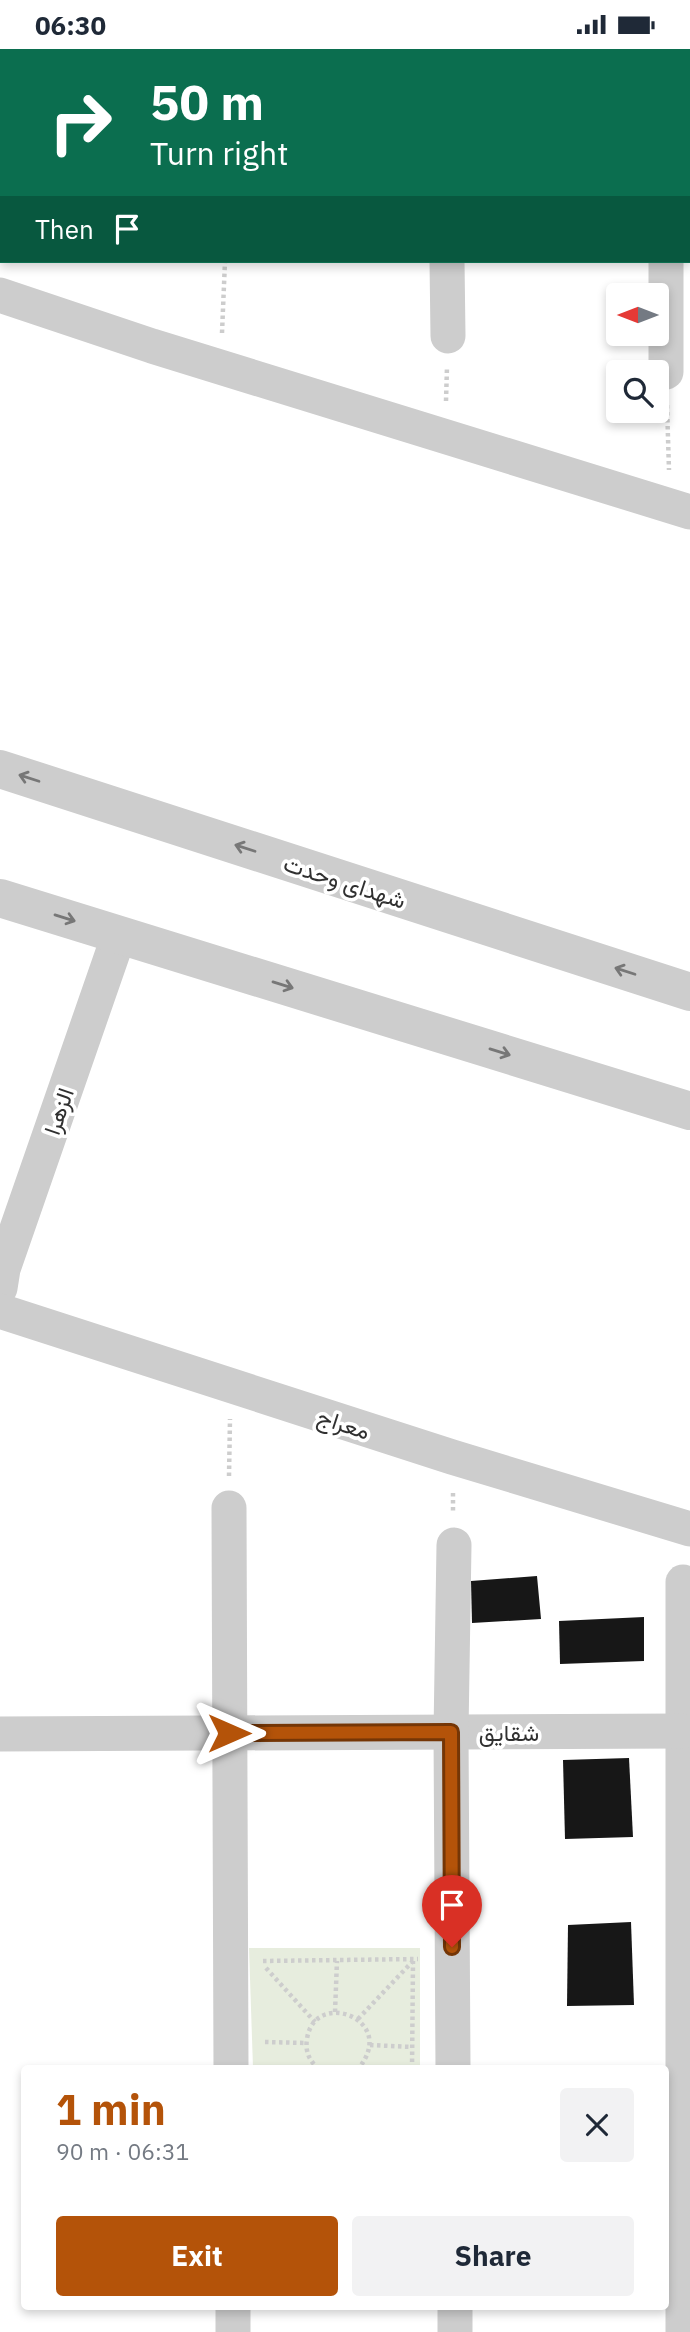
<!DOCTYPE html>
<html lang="en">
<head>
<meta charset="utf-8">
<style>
  :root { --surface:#fff; --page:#f2f2f3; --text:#1f2937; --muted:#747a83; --accent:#b45309 }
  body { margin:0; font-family:"IBM Plex Sans",Vazirmatn,sans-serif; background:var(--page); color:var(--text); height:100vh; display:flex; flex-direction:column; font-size:26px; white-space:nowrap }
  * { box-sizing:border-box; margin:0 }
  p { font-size:23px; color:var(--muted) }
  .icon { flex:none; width:38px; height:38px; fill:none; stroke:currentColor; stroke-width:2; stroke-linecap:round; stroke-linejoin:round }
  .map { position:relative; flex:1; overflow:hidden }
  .sheet { position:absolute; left:21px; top:2016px; width:648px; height:245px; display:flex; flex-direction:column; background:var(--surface); border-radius:7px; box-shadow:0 4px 10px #0003 }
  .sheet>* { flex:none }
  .top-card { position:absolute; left:0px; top:0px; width:691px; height:214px; box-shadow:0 4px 10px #0003; background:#0b6e4f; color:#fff; overflow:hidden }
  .needle { width:46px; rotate:270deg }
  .tools { position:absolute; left:606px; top:234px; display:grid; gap:14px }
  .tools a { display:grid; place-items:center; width:63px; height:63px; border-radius:7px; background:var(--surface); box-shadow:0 4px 10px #0003; font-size:35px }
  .pin { position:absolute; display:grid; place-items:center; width:60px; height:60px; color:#fff; margin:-72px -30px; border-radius:50% 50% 50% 0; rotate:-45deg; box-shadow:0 0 7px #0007 }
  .pin .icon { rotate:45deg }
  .me { position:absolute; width:77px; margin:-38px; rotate:90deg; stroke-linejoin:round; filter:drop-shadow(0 0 5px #0008) }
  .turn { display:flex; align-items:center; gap:24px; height:147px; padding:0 35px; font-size:32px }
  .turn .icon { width:91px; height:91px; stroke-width:2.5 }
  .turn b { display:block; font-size:49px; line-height:60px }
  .then { display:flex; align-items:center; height:66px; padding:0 35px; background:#0003; gap:14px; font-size:26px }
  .round { display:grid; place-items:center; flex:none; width:74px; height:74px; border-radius:7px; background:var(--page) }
  .head { display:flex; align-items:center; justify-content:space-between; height:119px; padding:0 35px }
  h1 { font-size:42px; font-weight:700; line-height:52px; color:var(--accent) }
  .button { display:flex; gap:14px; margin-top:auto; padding:14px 35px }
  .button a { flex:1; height:80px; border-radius:7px; background:var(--accent); color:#fff; font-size:28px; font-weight:700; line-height:80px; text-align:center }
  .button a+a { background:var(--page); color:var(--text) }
  .status { display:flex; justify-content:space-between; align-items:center; height:49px; padding:0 35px; background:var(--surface); direction:ltr }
  .status svg { height:19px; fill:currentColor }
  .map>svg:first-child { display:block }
  .green { fill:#e7edde }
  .building { fill:#171717 }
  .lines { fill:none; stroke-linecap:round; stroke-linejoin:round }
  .path { stroke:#cdcdcd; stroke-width:4.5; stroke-dasharray:3.5 3.5; stroke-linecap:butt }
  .minor { stroke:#cdcdcd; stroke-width:35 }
  .tertiary { stroke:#cdcdcd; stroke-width:38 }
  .oneway { stroke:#777 }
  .route-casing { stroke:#753606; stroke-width:18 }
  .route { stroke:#b45309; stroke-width:12 }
  .labels { text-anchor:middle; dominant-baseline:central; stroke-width:7; stroke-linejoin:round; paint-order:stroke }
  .street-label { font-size:23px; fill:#303030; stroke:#fff }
</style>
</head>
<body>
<div class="status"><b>06:30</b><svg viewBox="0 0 49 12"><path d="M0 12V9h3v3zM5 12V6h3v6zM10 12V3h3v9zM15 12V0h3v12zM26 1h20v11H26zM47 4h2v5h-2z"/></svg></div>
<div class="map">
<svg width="690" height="2283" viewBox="0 0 690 2283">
  <rect width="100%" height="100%" fill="#fff"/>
  <path class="green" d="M249,1899H420V2019H253Z"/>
  <g class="building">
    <path d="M537,1527L541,1570L472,1574L471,1532Z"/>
    <path d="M644,1568V1612L560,1615L559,1572Z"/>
    <path d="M629,1709L633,1788L565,1790L563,1711Z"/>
    <path d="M631,1873L634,1956L567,1957L568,1876Z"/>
  </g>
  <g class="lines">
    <g class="path">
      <path d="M222,284L225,212"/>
      <path d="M446,352L447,318"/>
      <path d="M667,356L669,421"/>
      <path d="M229,1427L230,1370"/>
      <path d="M453,1444V1463"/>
      <path d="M263,1912L418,1910"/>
      <path d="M266,1919L315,1973"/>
      <path d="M335,1963L337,1912"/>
      <path d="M358,1970L413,1912"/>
      <path d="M265,1993L306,1994"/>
      <path d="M370,1996L412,1998"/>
      <path d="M319,2020C309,2012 305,2002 307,1990C314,1939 400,1970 358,2020"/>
      <path d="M412,2020L413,1912"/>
    </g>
    <g class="minor">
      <path d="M220,0V2"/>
      <path d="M445,0V2"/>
      <path d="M665,0V2"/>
      <path d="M447,212L448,287"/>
      <path d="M666,212V323"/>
      <path d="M0,246L152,297L690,463"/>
      <path d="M0,1239L3,1220L119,886"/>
      <path d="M0,1262L452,1408L690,1480"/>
      <path d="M229,1459L231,2020"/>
      <path d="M683,1533V2283"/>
      <path d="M0,1685L682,1682"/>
      <path d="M453,2020L451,1683L454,1496"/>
      <path d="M233,2258V2283"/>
      <path d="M455,2258V2283"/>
    </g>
    <g class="tertiary">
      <path d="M0,720L690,943"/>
      <path d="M0,849L690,1062"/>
    </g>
  </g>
  <defs><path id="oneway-shaft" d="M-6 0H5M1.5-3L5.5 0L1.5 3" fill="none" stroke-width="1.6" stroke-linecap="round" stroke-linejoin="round" transform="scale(1.75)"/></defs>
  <g class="oneway">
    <use href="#oneway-shaft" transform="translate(29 729) rotate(-162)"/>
    <use href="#oneway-shaft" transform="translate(245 799) rotate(-162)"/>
    <use href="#oneway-shaft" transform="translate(65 869) rotate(17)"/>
    <use href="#oneway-shaft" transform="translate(625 922) rotate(-162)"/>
    <use href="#oneway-shaft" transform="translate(283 936) rotate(17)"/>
    <use href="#oneway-shaft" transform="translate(500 1003) rotate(17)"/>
  </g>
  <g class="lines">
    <g class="route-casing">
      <path id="route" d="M229,1684L451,1683L452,1898"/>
    </g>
    <use href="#route" class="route"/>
  </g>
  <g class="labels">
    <g class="street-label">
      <text transform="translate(345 832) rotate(18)">شهدای وحدت</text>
      <text transform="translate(58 1062) rotate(-71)">الزهرا</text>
      <text transform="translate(344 1374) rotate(18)">معراج</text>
      <text x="509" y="1683">شقایق</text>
    </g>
  </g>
</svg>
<div class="tools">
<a><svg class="needle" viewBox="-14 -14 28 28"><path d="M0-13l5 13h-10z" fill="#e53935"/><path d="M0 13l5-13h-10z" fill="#747a83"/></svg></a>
<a><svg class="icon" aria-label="search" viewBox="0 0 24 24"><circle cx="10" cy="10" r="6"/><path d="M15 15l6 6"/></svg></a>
</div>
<div class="pin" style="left:452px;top:1898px;background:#d93025"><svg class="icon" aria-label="arrive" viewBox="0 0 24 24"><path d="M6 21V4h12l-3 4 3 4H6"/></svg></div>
<svg class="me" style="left:229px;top:1684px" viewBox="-20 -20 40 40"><path d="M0-17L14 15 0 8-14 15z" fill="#b45309" stroke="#fff" stroke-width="4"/></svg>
<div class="top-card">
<div class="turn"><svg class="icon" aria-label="right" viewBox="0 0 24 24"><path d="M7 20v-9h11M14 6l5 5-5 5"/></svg><div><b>50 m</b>Turn right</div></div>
<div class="then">Then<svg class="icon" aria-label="arrive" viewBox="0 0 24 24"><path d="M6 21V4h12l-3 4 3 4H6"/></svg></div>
</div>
<section class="sheet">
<div class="head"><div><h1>1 min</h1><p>90 m · 06:31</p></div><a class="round"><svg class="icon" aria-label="close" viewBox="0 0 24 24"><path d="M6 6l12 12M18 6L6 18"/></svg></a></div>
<div class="button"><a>Exit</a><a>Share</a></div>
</section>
</div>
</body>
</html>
